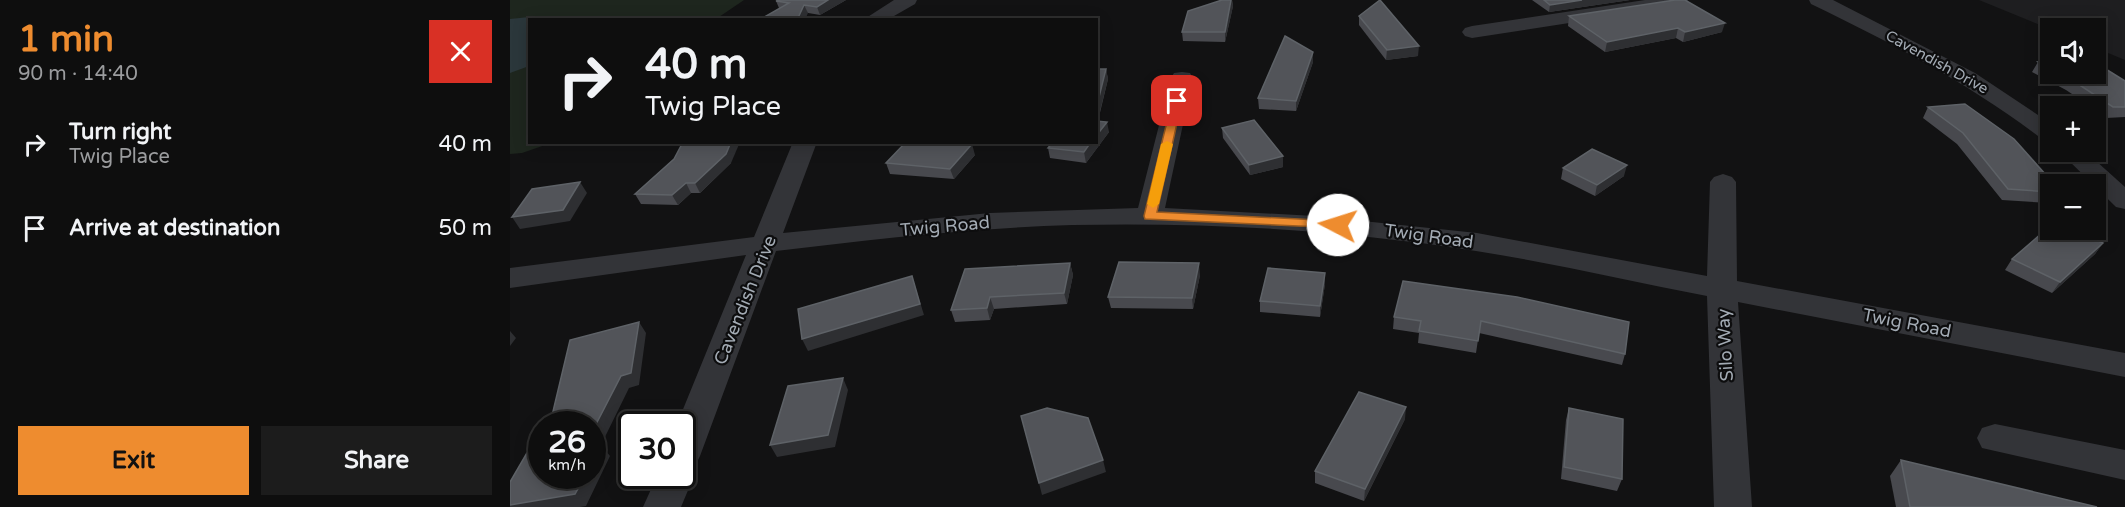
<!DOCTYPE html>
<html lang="en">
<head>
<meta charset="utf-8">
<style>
  :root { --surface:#0e0e0e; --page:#1c1c1c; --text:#f1f3f6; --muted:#9b9c9e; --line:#2e2e2e; --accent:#ee8c2f }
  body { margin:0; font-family:"Varela Round",sans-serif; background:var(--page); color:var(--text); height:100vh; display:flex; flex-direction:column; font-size:22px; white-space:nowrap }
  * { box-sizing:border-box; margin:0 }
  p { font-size:20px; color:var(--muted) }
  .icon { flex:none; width:33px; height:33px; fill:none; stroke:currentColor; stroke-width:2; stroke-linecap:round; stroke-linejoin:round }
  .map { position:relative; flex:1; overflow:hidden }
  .side { display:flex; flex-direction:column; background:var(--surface); width:510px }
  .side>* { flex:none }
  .guide { position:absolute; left:18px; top:18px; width:570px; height:126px; border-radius:0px; box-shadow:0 3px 15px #0003,0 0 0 2px var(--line); background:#0e0e0e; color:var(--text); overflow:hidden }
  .tools { position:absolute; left:1530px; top:18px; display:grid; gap:12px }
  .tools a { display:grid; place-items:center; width:66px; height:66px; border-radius:0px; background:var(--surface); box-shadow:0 3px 15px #0003,0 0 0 2px var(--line); font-size:30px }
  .speed { position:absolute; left:18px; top:411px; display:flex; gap:12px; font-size:30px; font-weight:700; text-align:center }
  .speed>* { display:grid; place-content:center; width:78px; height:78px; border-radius:50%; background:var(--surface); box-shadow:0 3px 15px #0003,0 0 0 2px var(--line); line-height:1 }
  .speed small { font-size:15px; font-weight:400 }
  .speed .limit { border:3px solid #111; border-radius:9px; background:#fff; color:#111 }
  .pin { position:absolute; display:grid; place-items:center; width:51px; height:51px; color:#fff; margin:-26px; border-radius:12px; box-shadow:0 3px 9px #0006 }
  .me { position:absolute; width:66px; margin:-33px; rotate:275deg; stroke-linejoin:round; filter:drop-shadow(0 0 4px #0008) }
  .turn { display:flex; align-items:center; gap:21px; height:126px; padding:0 18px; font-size:27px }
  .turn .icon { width:78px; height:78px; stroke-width:2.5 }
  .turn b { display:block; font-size:42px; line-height:51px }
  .round { display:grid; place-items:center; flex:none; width:63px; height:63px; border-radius:0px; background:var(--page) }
  .head { display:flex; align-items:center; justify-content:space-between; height:102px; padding:0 18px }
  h1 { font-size:36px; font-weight:800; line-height:45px; color:var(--accent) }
  .cta { display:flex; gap:12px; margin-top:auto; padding:12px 18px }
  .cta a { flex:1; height:69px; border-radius:0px; background:var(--accent); color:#111; font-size:24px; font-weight:800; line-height:69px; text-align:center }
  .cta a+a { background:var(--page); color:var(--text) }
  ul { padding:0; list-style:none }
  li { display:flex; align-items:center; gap:18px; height:84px; padding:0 18px }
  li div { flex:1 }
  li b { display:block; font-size:22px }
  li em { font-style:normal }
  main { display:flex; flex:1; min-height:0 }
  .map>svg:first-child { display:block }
  .built { fill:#1e1e20 }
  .green { fill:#1e261e }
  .water { fill:#2b373b }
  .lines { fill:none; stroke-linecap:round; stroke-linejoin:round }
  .street { fill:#333438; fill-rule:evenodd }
  .wall { fill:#48494e }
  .shaded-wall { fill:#2e2f32 }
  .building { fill:#525459; stroke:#5e6267; stroke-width:1.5 }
  .route { fill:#ee8c2f; stroke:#9b5b1f; stroke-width:1.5 }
  .slow { fill:#f59e0b }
  .labels { text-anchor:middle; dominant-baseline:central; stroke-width:4.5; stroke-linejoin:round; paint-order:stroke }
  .far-street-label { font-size:15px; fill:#a3abb4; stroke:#0d0d0e }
  .street-label { font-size:18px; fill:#a3abb4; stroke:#0d0d0e }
</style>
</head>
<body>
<main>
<section class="side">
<div class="head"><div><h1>1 min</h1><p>90 m · 14:40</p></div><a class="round" style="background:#d93025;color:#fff"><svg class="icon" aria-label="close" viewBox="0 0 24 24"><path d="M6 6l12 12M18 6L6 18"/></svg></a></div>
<ul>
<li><svg class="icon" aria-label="right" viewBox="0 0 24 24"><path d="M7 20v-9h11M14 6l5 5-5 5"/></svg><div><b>Turn right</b><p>Twig Place</p></div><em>40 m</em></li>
<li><svg class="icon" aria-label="arrive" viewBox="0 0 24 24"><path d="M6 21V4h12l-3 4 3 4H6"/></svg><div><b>Arrive at destination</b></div><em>50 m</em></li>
</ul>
<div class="cta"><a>Exit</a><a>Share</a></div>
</section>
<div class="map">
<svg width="1615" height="507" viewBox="0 0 1615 507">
  <rect width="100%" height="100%" fill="#121213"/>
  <path class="built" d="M1469,0H1615V60L1586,48V28L1540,29Z"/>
  <path class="green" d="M0,0H234L206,19L20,20V142L41,143L12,153L0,154Z"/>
  <path class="water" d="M29,16L55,17L58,19L20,20L19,66L0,73V19Z"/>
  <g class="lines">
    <g class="street">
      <path d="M384,0H407L405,4L377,20H353Z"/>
      <path d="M1135,0H1178L1176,4L1169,6L962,38L955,36L952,32L955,28L962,26Z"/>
      <path d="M1299,0H1323L1465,73L1540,123V141L1532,139C1460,84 1382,43 1301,4Z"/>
      <path d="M672,72L680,73L683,78L655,208L805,216L967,233L1197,276L1200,182L1204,177L1213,174L1222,177L1226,182L1227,281L1615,353V377L1228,302L1242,507H1204L1197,296C1120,281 1043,263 966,251C833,230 697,222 562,225C463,228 364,239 266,251L190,456L185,466L180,468L184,476L171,507H133L147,476H172V424H167L236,255L0,288V268L244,237L283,142H307L273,233L480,213L628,208L661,78L664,73Z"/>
      <path d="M1550,152H1576L1615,187V209L1606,207Z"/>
      <path d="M1485,424L1615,450V480L1472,448L1467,438L1472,428Z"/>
    </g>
  </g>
  <g class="wall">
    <path d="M336,0L310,15L269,8L266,1Z"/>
    <path d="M712,0H722L723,6L715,42L673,41L672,32Z"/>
    <path d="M1022,0H1120L1039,12Z"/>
    <path d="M849,16L908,56L876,60L849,25Z"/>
    <path d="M1059,16L1212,32L1173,42L1166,38L1095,52L1058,26Z"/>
    <path d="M803,52V62L786,111L749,109L748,98Z"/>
    <path d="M1540,60V74H1586L1615,81V117L1596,118L1586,110V106H1580L1556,90L1522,72L1528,62Z"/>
    <path d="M586,69H596L598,79L588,121L599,132L576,163L540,158L538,148L542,143L538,142H586Z"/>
    <path d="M1418,107L1540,184V203L1492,200L1447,144L1413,118Z"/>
    <path d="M712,128L773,156V167L740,175L713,138Z"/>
    <path d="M465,155L444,179L380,174L376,163Z"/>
    <path d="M164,159L221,163L190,193H181L168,205L131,204L125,194Z"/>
    <path d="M1053,168L1114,176L1085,196L1051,179Z"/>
    <path d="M1593,243L1585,254L1542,293L1495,270L1502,259Z"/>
    <path d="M560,263L563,275L557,304L484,309L480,320L445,322L441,310Z"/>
    <path d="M690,275L683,309L601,308L598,297Z"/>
    <path d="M893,281L1115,354L1112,365L969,333L966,353L908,343L909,333L883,329L884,317Z"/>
    <path d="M815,284L810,317L750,312V301Z"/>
    <path d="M1059,408L1112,479L1107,491L1051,479L1056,420Z"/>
    <path d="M895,419L854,501L805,483V471Z"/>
    <path d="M1391,460L1587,507H1386L1380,476Z"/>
  </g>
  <g class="shaded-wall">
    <path d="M318,0H336L310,15L307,7Z"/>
    <path d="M721,0H722L723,6L715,42V32Z"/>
    <path d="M1072,0H1120L1039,12L1040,5Z"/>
    <path d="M294,5L298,13L295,20H287Z"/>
    <path d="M1215,23L1212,32L1173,42L1175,32Z"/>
    <path d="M1168,28L1166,38L1095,52L1097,42Z"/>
    <path d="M909,46L908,56L876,60L877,50Z"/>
    <path d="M803,52V62L786,111V101Z"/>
    <path d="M596,69L598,79L586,127V109Z"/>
    <path d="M597,122L599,132L576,163L574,152L581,142H586V136Z"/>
    <path d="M221,142H230L221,163L190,193L185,183Z"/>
    <path d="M462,144L465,155L444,179L440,169Z"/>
    <path d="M773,156V167L740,175L739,165Z"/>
    <path d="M1117,165L1114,176L1085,196L1087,185Z"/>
    <path d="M70,182L77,193L60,221L10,229L2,217Z"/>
    <path d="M176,183L181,193L168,205L162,195Z"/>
    <path d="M1593,243L1585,254L1542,293L1550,282Z"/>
    <path d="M560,263L563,275L557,304L554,293Z"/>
    <path d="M689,263L690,275L683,309L682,298Z"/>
    <path d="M815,273V284L810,317V306Z"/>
    <path d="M402,276L414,315L298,351L292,339Z"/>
    <path d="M480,297L484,309L480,320L477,308Z"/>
    <path d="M129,322L136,333L129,385L119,388L91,445L100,456L76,506L70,507H0V505L75,476H82V432Z"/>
    <path d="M0,331L6,338L0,346Z"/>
    <path d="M333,378L338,390L325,447L267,457L260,445Z"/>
    <path d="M896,407L895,419L854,501L855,489Z"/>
    <path d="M593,460L596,472L532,495L529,483Z"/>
  </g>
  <g class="building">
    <path d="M269,0H318L307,7L294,5L287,20H249L279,3L266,1Z"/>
    <path d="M712,0H721L715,32H672L678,11Z"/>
    <path d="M870,0L909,46L877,50L849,16Z"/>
    <path d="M1034,0H1072L1040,5Z"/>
    <path d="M1165,0H1175L1215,23L1175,32L1168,28L1097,42L1059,16Z"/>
    <path d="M775,36L803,52L786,101L748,98Z"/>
    <path d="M1540,60V69L1528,62Z"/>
    <path d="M1586,63L1615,81V107H1603L1562,80L1550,74H1586Z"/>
    <path d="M586,69H596L586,109Z"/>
    <path d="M1455,104L1504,139L1544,184H1540V192L1498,189L1453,133L1418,107Z"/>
    <path d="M744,120L773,156L739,165L712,128Z"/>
    <path d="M586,121L597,122L586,136Z"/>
    <path d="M173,142H221L216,154L185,183H176L162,195L125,194L164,159Z"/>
    <path d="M396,142H443L462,144L440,169L376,163Z"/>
    <path d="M543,142H581L574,152L538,148Z"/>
    <path d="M1082,149L1117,165L1087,185L1053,168Z"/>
    <path d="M70,182L53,210L2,217L22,189Z"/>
    <path d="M1540,226V230H1563L1593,243L1550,282L1502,259Z"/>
    <path d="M609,262L689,263L682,298L598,297Z"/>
    <path d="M560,263L554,293L480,297L477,308L441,310L455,269Z"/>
    <path d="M758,268L815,273L810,306L750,301Z"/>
    <path d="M402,276L410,304L292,339L288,309Z"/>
    <path d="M893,281L1007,297L1119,322L1115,354L971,321L968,341L909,331L911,321L884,317Z"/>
    <path d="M129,322L121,373L111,376L82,432V424H40L60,340Z"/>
    <path d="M333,378L318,435L260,445L278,386Z"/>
    <path d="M849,392L896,407L855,489L805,471Z"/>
    <path d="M537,408L578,418L593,460L529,483L511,416Z"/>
    <path d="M1059,408L1113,419L1112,479L1054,467Z"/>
    <path d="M32,433V476H75L65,494L0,505V482L28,434Z"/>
    <path d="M91,444L82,461V446Z"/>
    <path d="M1391,460L1587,507H1400Z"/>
  </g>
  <path class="route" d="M667,98L672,101L647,212L828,221L833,223L835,225L833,228L635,219L634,216L662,101Z"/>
  <path class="slow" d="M657,141L663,144L649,204L643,208L637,204L651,144Z"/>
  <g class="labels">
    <g class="far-street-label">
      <text transform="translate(1427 62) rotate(29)">Cavendish Drive</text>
    </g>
    <g class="street-label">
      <text transform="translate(435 226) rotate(-5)">Twig Road</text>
      <text transform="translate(919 236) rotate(8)">Twig Road</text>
      <text transform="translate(235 300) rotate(-68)">Cavendish Drive</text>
      <text transform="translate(1397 323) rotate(11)">Twig Road</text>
      <text transform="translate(1215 345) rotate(-93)">Silo Way</text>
    </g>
  </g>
</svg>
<div class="tools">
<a><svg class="icon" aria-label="sound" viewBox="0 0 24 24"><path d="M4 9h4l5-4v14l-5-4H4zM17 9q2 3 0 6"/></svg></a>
<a>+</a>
<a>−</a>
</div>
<div class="speed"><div>26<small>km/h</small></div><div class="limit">30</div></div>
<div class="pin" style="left:667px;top:101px;background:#d93025"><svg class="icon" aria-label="arrive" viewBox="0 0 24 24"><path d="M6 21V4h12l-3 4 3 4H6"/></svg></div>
<svg class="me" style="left:828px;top:225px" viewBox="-20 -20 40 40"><circle r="19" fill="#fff"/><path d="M0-13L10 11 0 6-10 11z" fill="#ee8c2f"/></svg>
<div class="guide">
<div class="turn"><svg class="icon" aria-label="right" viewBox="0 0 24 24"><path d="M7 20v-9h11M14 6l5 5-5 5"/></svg><div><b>40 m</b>Twig Place</div></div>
</div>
</div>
</main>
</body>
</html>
